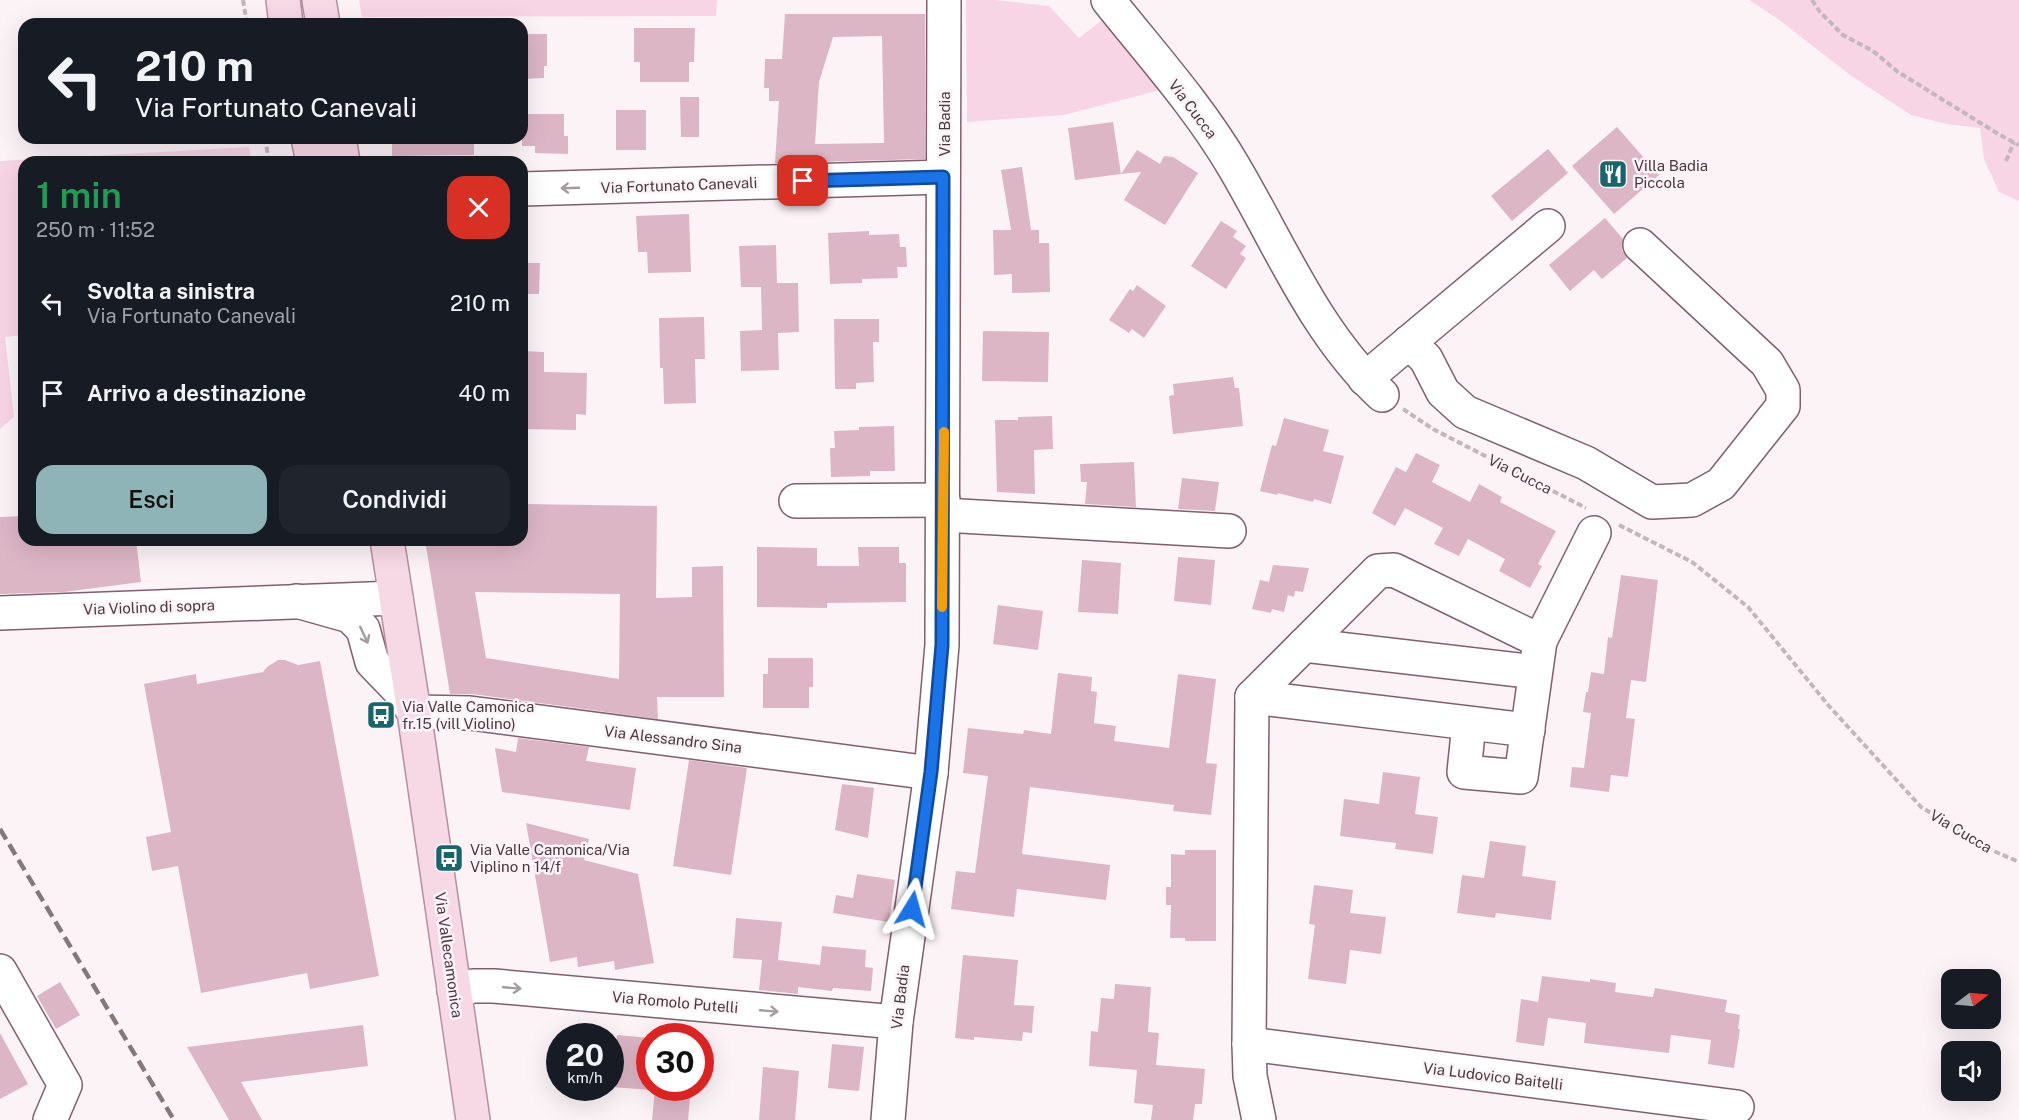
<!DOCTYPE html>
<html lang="it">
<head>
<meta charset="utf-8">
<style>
  :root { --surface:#171b24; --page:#20242c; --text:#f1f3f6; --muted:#9ea1a6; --accent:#8fb4b7 }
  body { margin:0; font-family:"Public Sans",sans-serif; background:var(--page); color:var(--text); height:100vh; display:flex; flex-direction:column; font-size:22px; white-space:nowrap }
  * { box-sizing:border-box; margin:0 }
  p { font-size:20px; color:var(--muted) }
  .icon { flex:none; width:33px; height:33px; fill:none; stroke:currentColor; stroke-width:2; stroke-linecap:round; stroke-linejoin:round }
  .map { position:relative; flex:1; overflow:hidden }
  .side { position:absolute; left:18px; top:156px; width:510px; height:390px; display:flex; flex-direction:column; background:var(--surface); border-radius:18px; box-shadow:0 6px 24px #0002 }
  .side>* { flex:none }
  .guide { position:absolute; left:18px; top:18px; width:510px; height:126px; border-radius:18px; box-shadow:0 6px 24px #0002; background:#171b24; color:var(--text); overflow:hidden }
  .needle { width:39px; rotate:74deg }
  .fabs { position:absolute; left:1941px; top:969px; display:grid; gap:12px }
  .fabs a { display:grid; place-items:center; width:60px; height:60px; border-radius:12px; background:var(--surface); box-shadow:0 6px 24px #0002; font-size:30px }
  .speed { position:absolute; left:546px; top:1023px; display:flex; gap:12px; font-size:30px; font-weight:700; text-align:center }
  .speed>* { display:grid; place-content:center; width:78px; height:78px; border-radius:50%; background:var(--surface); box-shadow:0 6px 24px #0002; line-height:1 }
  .speed small { font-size:15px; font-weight:400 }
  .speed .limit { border:9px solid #d22; background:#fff; color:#111 }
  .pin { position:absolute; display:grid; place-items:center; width:51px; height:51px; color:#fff; margin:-26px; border-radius:12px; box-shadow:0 3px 9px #0006 }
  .me { position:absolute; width:66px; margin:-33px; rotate:8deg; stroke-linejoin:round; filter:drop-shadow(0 0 4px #0008) }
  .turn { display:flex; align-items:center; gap:21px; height:126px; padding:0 18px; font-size:27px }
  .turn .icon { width:78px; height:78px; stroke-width:2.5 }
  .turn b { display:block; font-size:42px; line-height:51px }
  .round { display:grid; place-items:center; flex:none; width:63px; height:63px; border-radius:18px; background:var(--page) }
  .overview { display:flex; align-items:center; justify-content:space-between; height:102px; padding:0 18px }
  h1 { font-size:36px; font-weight:600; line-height:45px; color:#1e9e55 }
  .button { display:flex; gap:12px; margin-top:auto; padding:12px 18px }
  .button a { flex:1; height:69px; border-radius:18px; background:var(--accent); color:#111; font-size:24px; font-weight:600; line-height:69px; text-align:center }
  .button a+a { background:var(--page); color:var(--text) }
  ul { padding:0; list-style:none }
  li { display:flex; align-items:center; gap:18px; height:90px; padding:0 18px }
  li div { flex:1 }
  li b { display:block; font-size:22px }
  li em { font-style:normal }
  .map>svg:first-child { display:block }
  .green { fill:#f8d5e4 }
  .building { fill:#ddb6c6; fill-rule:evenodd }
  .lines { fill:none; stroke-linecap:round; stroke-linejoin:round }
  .minor-casing { stroke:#815e6e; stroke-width:36 }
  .major-casing { stroke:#b68fa0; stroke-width:36 }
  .path { stroke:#c2b7bc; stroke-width:4; stroke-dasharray:6 3; stroke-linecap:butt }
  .minor { stroke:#fff; stroke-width:33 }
  .major { stroke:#f7d9e6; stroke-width:33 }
  .rail { stroke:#84777d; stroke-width:4.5; stroke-dasharray:12 6; stroke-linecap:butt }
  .oneway { stroke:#a39b9e }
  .route-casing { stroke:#114b97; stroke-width:15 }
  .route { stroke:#1a73e8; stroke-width:10 }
  .slow { stroke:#f59e0b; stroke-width:10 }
  .labels { text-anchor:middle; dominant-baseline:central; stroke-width:5; stroke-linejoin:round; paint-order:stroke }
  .street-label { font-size:15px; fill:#47373e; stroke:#fcf3f7 }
  .poi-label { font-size:15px; fill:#47373e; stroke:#fcf3f7; text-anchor:start }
</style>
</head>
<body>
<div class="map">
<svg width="2019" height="1120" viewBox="0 0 2019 1120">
  <rect width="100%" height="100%" fill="#fcf3f7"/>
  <g class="green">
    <path d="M359,0H717L716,16L362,17Z"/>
    <path d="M966,0H996L1049,6L1079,38L1110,14L1168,88L1064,115L967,122Z"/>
    <path d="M1749,0H2019V201L1999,192L1984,159L1980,128L1946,124L1911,115L1850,75L1778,19Z"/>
    <path d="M249,147L252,162H24V335L5,337L14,417L0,429V161Z"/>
  </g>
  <g class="building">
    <path d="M785,14H925V159L775,163L779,101H769V88H764L765,59H782ZM882,36L884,143L815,144L819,82L833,37Z"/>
    <path d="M634,28H695L694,62H689V82H640V62H634Z"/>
    <path d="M522,34H547V66H544V78L522,79Z"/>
    <path d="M680,97H699V137H681Z"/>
    <rect x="616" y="110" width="30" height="40"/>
    <path d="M522,114H564V136H568V154L535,153V146H522Z"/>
    <path d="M1113,122L1121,174L1075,180L1068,128Z"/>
    <path d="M1617,127L1659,175L1614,214L1572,166Z"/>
    <path d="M392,138H474V155L392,156Z"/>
    <path d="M1548,149L1568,173L1512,221L1491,196Z"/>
    <path d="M1137,150L1160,164L1164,156L1173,157L1198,173L1165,225L1124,200L1141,172L1121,174Z"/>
    <path d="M1022,167L1031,230H1039V243H1049L1050,292L1012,293V274L994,275L993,230H1011L1001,170Z"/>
    <path d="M689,214L691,272L648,273L647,252H638L636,216Z"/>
    <path d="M1605,218L1623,239L1622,250L1627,258L1602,279L1594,270L1570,291L1549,265Z"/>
    <path d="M1221,221L1237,231L1233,237L1246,246L1240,254L1246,258L1226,289L1191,266Z"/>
    <path d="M869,231V235L899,234L900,247H906L907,267H897L898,278L862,279V283L830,284L828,233Z"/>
    <path d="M776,245L777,283H798L799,332L778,333L779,370L741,371L740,331L762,330L761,287H741L739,246Z"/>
    <path d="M522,263H540L539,294H522Z"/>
    <path d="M1137,285L1166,306L1144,338L1132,329L1129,333L1109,320L1130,289L1133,291Z"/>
    <path d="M704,317L705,359H695L696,403L664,404L663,368H660L659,318Z"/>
    <path d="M834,319H879V342H873L874,382L856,383V389H835Z"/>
    <path d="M983,331L1049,332L1048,382L982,381Z"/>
    <path d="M522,351L544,352V372L587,373L586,415L576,414V430L522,429Z"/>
    <path d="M1233,377L1235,388H1239L1243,426L1173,434L1169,396L1174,395L1173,384Z"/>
    <path d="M1052,416L1053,449L1034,450L1035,494L997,492L995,420H1018V417Z"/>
    <path d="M1284,418L1329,430L1323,451L1344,456L1331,504L1314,499L1313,502L1278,493L1277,495L1260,491L1272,445L1276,446Z"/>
    <path d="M894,426L895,471H870V476L831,477L830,448H835L834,431L859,430V427Z"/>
    <path d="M1416,453L1440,465L1432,482L1470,502L1479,484L1502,497L1500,502L1556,531L1538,564L1542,566L1530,588L1499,571L1505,559L1468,539L1459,556L1434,544L1443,528L1405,508L1395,526L1372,513L1396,467L1406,472Z"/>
    <path d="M1134,462L1136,507L1085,504L1087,482H1081L1080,464Z"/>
    <path d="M1182,478L1219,482L1215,511L1178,509Z"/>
    <path d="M522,504L657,506L656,598L692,597V567L723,566L724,697H657L658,719L472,694H450L425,540H522ZM475,592L620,594L619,679L486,658Z"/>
    <path d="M23,516L24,540H136L141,582L64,592L0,594V517Z"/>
    <path d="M757,547L817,548V566H859L858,547H899V563H906V602L827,603V608L757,607Z"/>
    <path d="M1178,557L1215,560L1211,605L1174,601Z"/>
    <path d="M1082,560L1121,563L1118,614L1078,612Z"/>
    <path d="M1273,565L1309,568L1303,592L1295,591L1294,597L1288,595L1284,612L1272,609L1271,613L1252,609L1260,580L1269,582Z"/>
    <path d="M1621,575L1658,580L1646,682L1631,680L1626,718L1635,719L1628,777L1611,775L1609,792L1570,787L1572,767L1584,768L1591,713L1583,712L1586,692H1588L1591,672L1604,674L1608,637L1612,638Z"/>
    <path d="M998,605L1043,611L1038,650L993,644Z"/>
    <path d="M768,658H813V687H809V708H763V674H768Z"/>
    <path d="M278,660H285L298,665L320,661L379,976L310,989L307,973L201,993L178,866L152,871L146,837L171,832L144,684L196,674L197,684L263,672L267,667Z"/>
    <path d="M1058,673L1092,677L1091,691L1097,692L1094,723L1116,726L1114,741L1169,748L1178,674L1216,679L1206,763L1217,764L1211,815L1173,811L1174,805L1030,787L1022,854L1110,865L1106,900L1017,889L1014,917L951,909L956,871L975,873L988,776L963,773L968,728L1023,734L1024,730L1051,734Z"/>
    <path d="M518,738L589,747L586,761L636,768L630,810L502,792L495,748L516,752Z"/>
    <path d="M689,760L747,768L731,875L673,866Z"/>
    <path d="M1383,772L1420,777L1415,814L1438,817L1433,854L1395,849L1396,843L1340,836L1344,799L1379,804Z"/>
    <path d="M842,784L874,788L868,838L835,830Z"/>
    <path d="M526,823L589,839L584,860L638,874L654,963L615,970L614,961L578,967L577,957L550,962Z"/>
    <path d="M1490,841L1526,846L1522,876L1556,881L1551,920L1496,913L1495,918L1457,913L1462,875L1484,878Z"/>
    <path d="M1185,850H1216V941H1185V938H1170L1171,905H1166V887H1171V854L1185,855Z"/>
    <path d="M857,874L895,880L889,922L833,913L836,895L853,898Z"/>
    <path d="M1314,885L1353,890L1350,913L1386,917L1381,954L1350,950L1346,984L1308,979L1315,925L1309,924Z"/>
    <path d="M736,918L782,922L778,960L820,965L822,946L866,950L865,967L873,968L871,991L833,988L832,991L798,987V994L759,990L762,960L733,958Z"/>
    <path d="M963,955L1018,960L1014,1005L1034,1006L1032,1033L1023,1032L1022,1041L974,1037V1040L955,1038Z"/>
    <path d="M1542,976L1590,982V979L1616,983L1615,992L1653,997L1655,988L1727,1000L1725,1012L1740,1015L1738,1029H1740L1734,1068L1708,1064L1711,1040L1671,1035L1669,1053L1584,1043L1586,1023L1548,1018L1544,1046L1516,1042L1521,999L1538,1002Z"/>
    <path d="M60,982L80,1015L56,1029L37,996Z"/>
    <path d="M1115,984L1151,987L1148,1032L1159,1033L1156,1065L1205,1069L1202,1104H1195L1193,1120H1151L1153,1105L1134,1103L1137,1070L1089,1066L1091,1031L1098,1032L1101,998L1114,999Z"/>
    <path d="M363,1025L368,1066L241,1082L262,1120H229L187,1047Z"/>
    <path d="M0,1033L28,1084L0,1099Z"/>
    <path d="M617,1035L650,1038V1090L612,1087L614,1069H610V1045H616Z"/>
    <path d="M832,1044L864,1047L859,1091L828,1088Z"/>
    <path d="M763,1067L799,1071L795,1120H759Z"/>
    <path d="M655,1088H691L688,1120H652Z"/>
  </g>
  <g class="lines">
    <g class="minor-casing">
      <g id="minor">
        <path d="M1108,0C1151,54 1199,107 1234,167C1280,245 1315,332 1382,395"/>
        <path d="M522,189L943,177"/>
        <path d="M1409,342L1426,359L1443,392L1465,412L1586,463L1652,502L1692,500L1721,484L1783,406V390L1767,363L1640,245"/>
        <path d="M1365,379L1548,226"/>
        <path d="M796,501L943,500"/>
        <path d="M943,515L1229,531"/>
        <path d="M297,601L350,616L363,629L372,662L399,690L414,712L470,713L931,773"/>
        <path d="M0,613L396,598"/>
        <path d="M1304,645L1535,672"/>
        <path d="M1252,697L1528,730"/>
        <path d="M1469,724L1464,772L1521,777L1540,641"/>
        <path d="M0,971L65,1085L50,1120"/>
        <path d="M454,990L473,986H494L896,1022"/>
        <path d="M1249,1044L1737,1107"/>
        <path d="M888,1120L896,1022L931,773L942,645L944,0"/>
        <path d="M1259,1120L1250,1076L1249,1044L1252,697L1378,571L1394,570L1540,641L1594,533"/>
      </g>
    </g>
    <g class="major-casing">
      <g id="major">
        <path d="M283,0L286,24"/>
        <path d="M319,0L323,24"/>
        <path d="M308,138L313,162"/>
        <path d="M339,138L343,162"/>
        <path d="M387,540L414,712L473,1120"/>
      </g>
    </g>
    <g class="path">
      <path d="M243,0L247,24"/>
      <path d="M1812,0L1820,12L1843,35L1873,51L1898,72L2000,135L2019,145"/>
      <path d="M265,138L269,162"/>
      <path d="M2006,161L2014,142"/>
      <path d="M1403,409L1433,429L1586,508"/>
      <path d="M1619,525L1692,562L1748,607L1829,706L1921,807L1996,852L2019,862"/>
    </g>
    <use href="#minor" class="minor"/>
    <use href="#major" class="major"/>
    <path class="rail" d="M0,829L174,1120"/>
  </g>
  <defs><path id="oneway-shaft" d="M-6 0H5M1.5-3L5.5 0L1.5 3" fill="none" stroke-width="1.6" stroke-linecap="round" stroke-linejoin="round" transform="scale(1.5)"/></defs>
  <g class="oneway">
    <use href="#oneway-shaft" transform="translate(570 188) rotate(178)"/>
    <use href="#oneway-shaft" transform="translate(364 635) rotate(65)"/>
    <use href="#oneway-shaft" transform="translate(512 988) rotate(5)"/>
    <use href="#oneway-shaft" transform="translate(769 1011) rotate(5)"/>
  </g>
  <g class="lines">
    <g class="route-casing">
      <path id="route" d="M803,181L943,177L942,645L931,772L912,909"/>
    </g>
    <use href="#route" class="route"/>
    <path class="slow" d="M942,607L944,432"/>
  </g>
  <defs>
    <g id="restaurant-square" transform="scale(1.5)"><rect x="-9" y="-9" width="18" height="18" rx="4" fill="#18666b" stroke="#fcf3f7"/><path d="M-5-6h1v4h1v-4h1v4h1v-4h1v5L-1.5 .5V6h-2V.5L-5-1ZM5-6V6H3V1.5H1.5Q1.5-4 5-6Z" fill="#fff"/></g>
    <g id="bus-square" transform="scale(1.5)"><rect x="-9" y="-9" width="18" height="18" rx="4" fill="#18666b" stroke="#fcf3f7"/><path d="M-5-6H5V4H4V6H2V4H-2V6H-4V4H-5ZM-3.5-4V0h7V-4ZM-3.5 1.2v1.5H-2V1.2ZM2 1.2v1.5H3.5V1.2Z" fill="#fff"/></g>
  </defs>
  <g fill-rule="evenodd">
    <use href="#restaurant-square" x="1613" y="174"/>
    <use href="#bus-square" x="381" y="715"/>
    <use href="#bus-square" x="449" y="858"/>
  </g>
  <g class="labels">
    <g class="street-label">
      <text transform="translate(1193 109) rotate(53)">Via Cucca</text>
      <text transform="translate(944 124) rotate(-90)">Via Badia</text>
      <text transform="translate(679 185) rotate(-2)">Via Fortunato Canevali</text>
      <text transform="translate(1520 474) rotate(27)">Via Cucca</text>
      <text transform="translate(149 607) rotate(-2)">Via Violino di sopra</text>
      <text transform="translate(673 739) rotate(7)">Via Alessandro Sina</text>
      <text transform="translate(1961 831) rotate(31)">Via Cucca</text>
      <text transform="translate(449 955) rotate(82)">Via Vallecamonica</text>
      <text transform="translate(900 997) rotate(-83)">Via Badia</text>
      <text transform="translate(675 1002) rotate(5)">Via Romolo Putelli</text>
      <text transform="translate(1493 1076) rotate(7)">Via Ludovico Baitelli</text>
    </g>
    <g class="poi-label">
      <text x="1634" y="165">Villa Badia<tspan x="1634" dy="17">Piccola</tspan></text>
      <text x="402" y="706">Via Valle Camonica<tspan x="402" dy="17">fr.15 (vill Violino)</tspan></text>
      <text x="470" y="849">Via Valle Camonica/Via<tspan x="470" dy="17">Viplino n 14/f</tspan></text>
    </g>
  </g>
</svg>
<div class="fabs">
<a><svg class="needle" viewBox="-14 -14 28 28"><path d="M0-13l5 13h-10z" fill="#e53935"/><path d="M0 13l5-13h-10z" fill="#9ea1a6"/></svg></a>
<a><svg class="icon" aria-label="sound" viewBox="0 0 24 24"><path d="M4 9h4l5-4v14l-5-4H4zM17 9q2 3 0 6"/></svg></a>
</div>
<div class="speed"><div>20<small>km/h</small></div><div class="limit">30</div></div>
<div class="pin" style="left:803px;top:181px;background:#d93025"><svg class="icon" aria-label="arrive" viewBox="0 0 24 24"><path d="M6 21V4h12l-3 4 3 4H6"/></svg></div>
<svg class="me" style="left:912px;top:909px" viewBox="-20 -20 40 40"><path d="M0-17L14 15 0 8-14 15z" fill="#1a73e8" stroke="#fff" stroke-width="4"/></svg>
<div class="guide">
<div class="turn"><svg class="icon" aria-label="left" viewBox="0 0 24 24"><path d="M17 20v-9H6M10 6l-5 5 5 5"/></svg><div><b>210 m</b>Via Fortunato Canevali</div></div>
</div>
<section class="side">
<div class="overview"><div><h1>1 min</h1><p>250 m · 11:52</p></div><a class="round" style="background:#d93025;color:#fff"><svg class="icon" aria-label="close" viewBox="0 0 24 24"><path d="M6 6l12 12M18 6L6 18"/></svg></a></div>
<ul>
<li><svg class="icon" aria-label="left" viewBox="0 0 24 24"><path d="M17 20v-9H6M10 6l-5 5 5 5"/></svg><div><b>Svolta a sinistra</b><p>Via Fortunato Canevali</p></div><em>210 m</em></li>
<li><svg class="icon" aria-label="arrive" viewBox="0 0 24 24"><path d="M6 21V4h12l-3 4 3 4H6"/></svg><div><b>Arrivo a destinazione</b></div><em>40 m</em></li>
</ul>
<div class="button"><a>Esci</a><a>Condividi</a></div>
</section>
</div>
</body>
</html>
